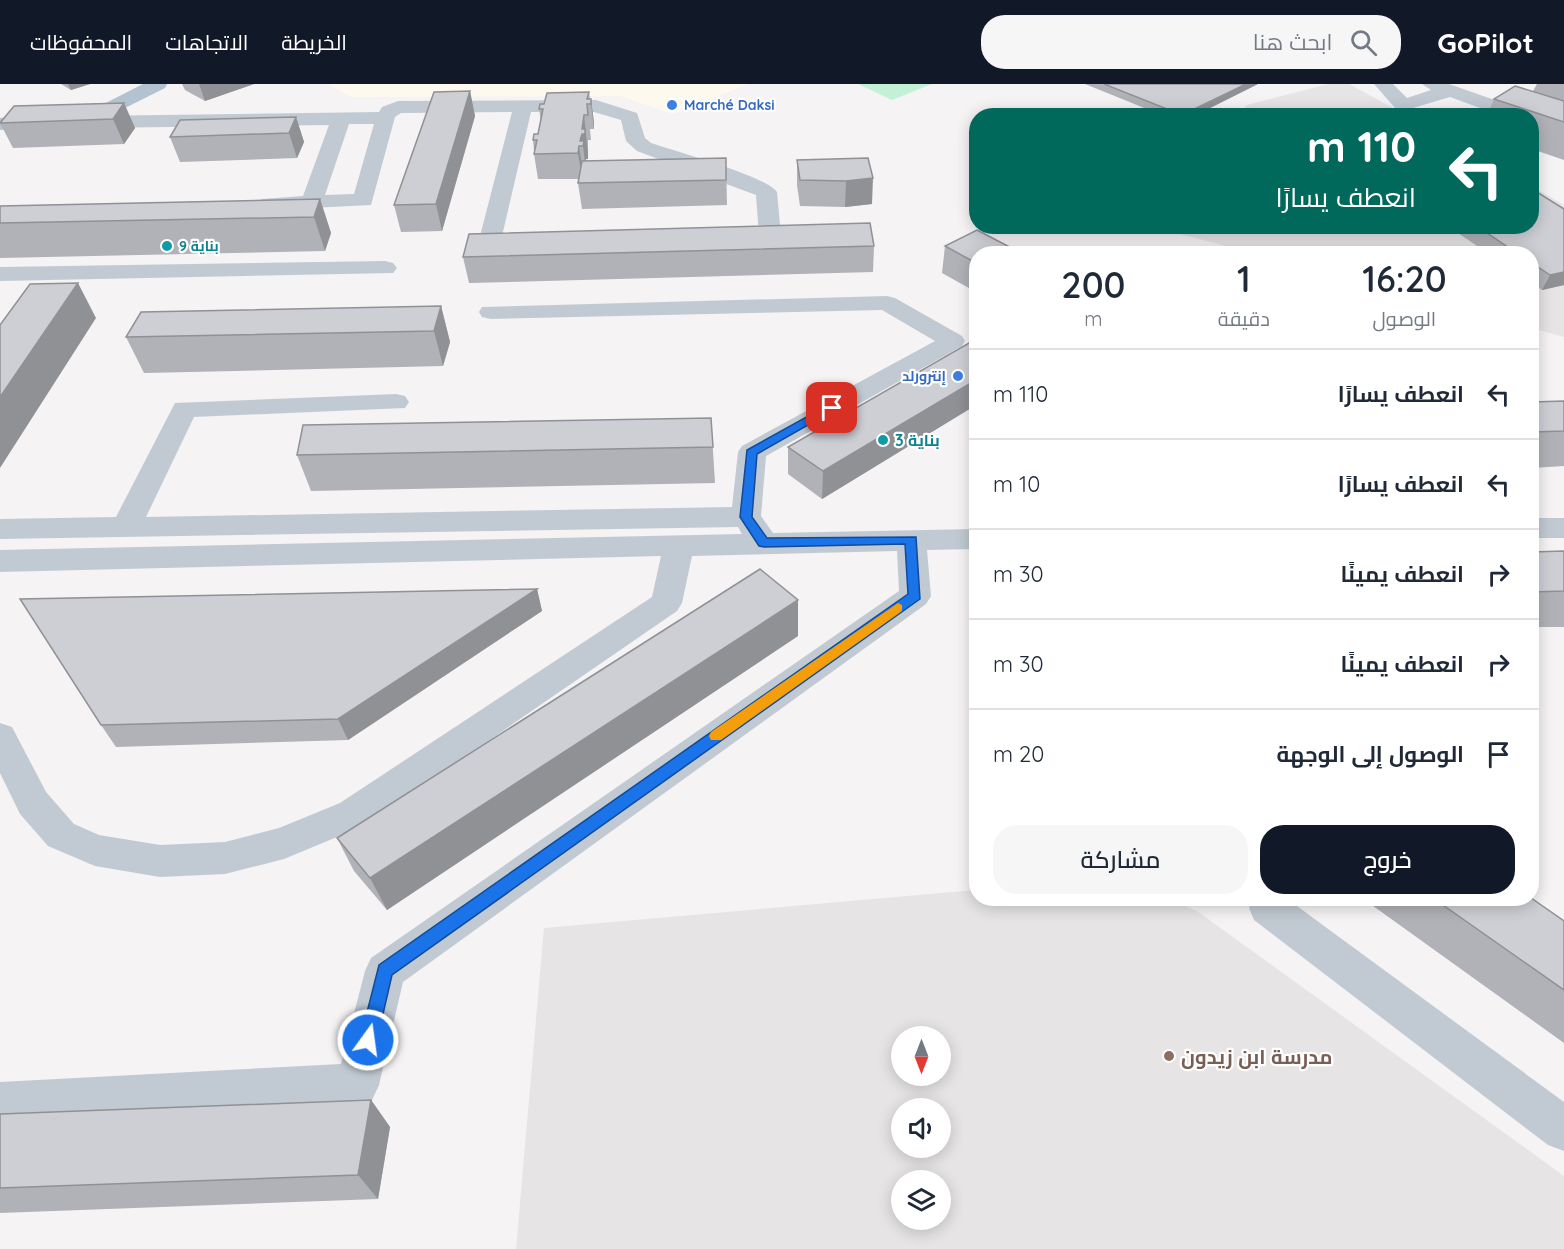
<!DOCTYPE html>
<html lang="ar">
<head>
<meta charset="utf-8">
<style>
  :root { --surface:#fff; --page:#f6f6f7; --text:#1f2937; --muted:#747a83; --line:#e0e1e3; --accent:#111827 }
  body { margin:0; font-family:Quicksand,Cairo,sans-serif; background:var(--page); color:var(--text); direction:rtl; height:100vh; display:flex; flex-direction:column; font-size:22px; white-space:nowrap }
  * { box-sizing:border-box; margin:0 }
  p { font-size:20px; color:var(--muted) }
  .icon { flex:none; width:33px; height:33px; fill:none; stroke:currentColor; stroke-width:2; stroke-linecap:round; stroke-linejoin:round }
  .map { position:relative; flex:1; overflow:hidden; direction:ltr }
  .sheet { position:absolute; left:969px; top:162px; width:570px; height:660px; display:flex; flex-direction:column; background:var(--surface); border-radius:24px; box-shadow:0 3px 15px #0003; direction:rtl }
  .sheet>* { flex:none }
  .hud { position:absolute; left:969px; top:24px; width:570px; height:126px; border-radius:24px; box-shadow:0 3px 15px #0003; direction:rtl; background:#00695c; color:#fff; overflow:hidden }
  .needle { width:39px; rotate:180deg }
  .controls { position:absolute; left:891px; top:942px; display:grid; gap:12px }
  .controls a { display:grid; place-items:center; width:60px; height:60px; border-radius:50%; background:var(--surface); box-shadow:0 3px 15px #0003; font-size:30px }
  .pin { position:absolute; display:grid; place-items:center; width:51px; height:51px; color:#fff; margin:-26px; border-radius:12px; box-shadow:0 3px 9px #0006 }
  .me { position:absolute; width:66px; margin:-33px; rotate:14deg; stroke-linejoin:round; filter:drop-shadow(0 0 4px #0008) }
  .turn { display:flex; align-items:center; gap:21px; height:126px; padding:0 24px; font-size:27px }
  .turn .icon { width:78px; height:78px; stroke-width:2.5 }
  .turn b { display:block; font-size:42px; line-height:51px }
  .eta { display:flex; justify-content:space-evenly; align-items:center; height:102px; text-align:center }
  .eta b { font-size:36px; font-weight:600; line-height:42px }
  .action { display:flex; gap:12px; margin-top:auto; padding:12px 24px }
  .action a { flex:1; height:69px; border-radius:24px; background:var(--accent); color:#fff; font-size:24px; font-weight:600; line-height:69px; text-align:center }
  .action a+a { background:var(--page); color:var(--text) }
  ul { padding:0; list-style:none }
  li { display:flex; align-items:center; gap:18px; height:90px; padding:0 24px; border-top:2px solid var(--line) }
  li div { flex:1 }
  li b { display:block; font-size:22px }
  li em { font-style:normal }
  header { display:flex; align-items:center; gap:36px; box-sizing:border-box; height:84px; padding:0 30px; background:var(--accent); color:#fff }
  header strong { font-size:28px }
  nav { display:flex; gap:33px; margin-inline-start:auto; font-size:21px }
  .search { width:420px; height:54px; background:var(--page); display:flex; align-items:center; gap:15px; box-sizing:border-box; padding:0 21px; border-radius:24px; color:var(--muted); font-size:22px }
  .map>svg:first-child { display:block }
  .commercial { fill:#fdf9ef }
  .education { fill:#e6e4e5; fill-rule:evenodd }
  .green { fill:#c3f1d5 }
  .lines { fill:none; stroke-linecap:round; stroke-linejoin:round }
  .minor { fill:#c1cad2; fill-rule:evenodd }
  .major { fill:#b3c2d1; fill-rule:evenodd }
  .wall { fill:#b0b2b7 }
  .shaded-wall { fill:#909195 }
  .building { fill:#cdcfd5; stroke:#909195; stroke-width:1.5 }
  .route { fill:#1a73e8; stroke:#114b97; stroke-width:1.5 }
  .slow { fill:#f59e0b }
  .shop-dot { fill:#3f7fe0; stroke:#fff; stroke-width:2 }
  .culture-dot { fill:#0f9aa8; stroke:#fff; stroke-width:2 }
  .education-dot { fill:#8d6e63; stroke:#fff; stroke-width:2 }
  .labels { text-anchor:middle; dominant-baseline:central; stroke-width:4.5; stroke-linejoin:round; paint-order:stroke }
  .far-shop-label { font-size:14px; font-weight:bold; fill:#366cbe; stroke:#fff; text-anchor:start }
  .far-culture-label { font-size:14px; font-weight:bold; fill:#0d838f; stroke:#fff; text-anchor:start }
  .culture-label { font-size:16px; font-weight:bold; fill:#0d838f; stroke:#fff; text-anchor:start }
  .near-education-label { font-size:20px; font-weight:bold; fill:#785e54; stroke:#fff; text-anchor:start }
</style>
</head>
<body>
<header>
<strong>GoPilot</strong>
<div class="search"><svg class="icon" aria-label="search" viewBox="0 0 24 24"><circle cx="10" cy="10" r="6"/><path d="M15 15l6 6"/></svg>ابحث هنا</div>
<nav><a>الخريطة</a><a>الاتجاهات</a><a>المحفوظات</a></nav>
</header>
<div class="map">
<svg width="1564" height="1165" viewBox="0 0 1564 1165">
  <rect width="100%" height="100%" fill="#f5f3f3"/>
  <path class="commercial" d="M328,0H748L673,30L620,12L351,13Z"/>
  <g class="education">
    <path d="M1328,0H1349L1406,31H1238L1247,21Z"/>
    <path d="M1532,102L1564,121V253L1532,244V170L1252,169L1153,143L1532,142Z"/>
    <path d="M976,806V814L1168,815L1197,827L1564,1092V1165H516L544,844ZM940,952V992H902V952ZM902,1024H940V1064H902ZM902,1096H940V1136H902Z"/>
  </g>
  <path class="green" d="M858,0H932L892,16Z"/>
  <g class="lines">
    <g class="minor">
      <path d="M1374,0H1393L1407,14L1431,6L1422,0H1449L1529,28L1531,32H1502L1450,13L1403,27L1396,25Z"/>
      <path d="M596,16L637,29L645,54L651,59C674,67 766,92 777,108L781,152L778,157H762L759,152L756,111L637,67L626,57L621,36L594,28H531L502,152L499,157H483L480,152L512,28L401,29L395,33L371,121L270,126L262,125L259,120L262,115L303,112L329,41L88,44L78,38L88,32L379,28L382,23L398,17ZM349,40H374L354,110L325,111Z"/>
      <path d="M385,177L393,179L397,184L393,189L0,197V183Z"/>
      <path d="M887,212L895,214L962,252L965,257L962,262L766,372L761,432L773,449L976,445V465L927,466L931,512L926,520L403,898L379,1001L372,1016L357,1022L0,1042V998L341,980L365,887L371,874L899,507L897,467L692,472L682,519L677,527L366,741L284,775L225,790L160,793L95,782L48,762L20,730L0,689V639L12,643L46,708L74,740L99,751L160,761L225,758L279,744L340,719L652,513L661,472L0,488V466L742,450L738,443L0,455V435L116,433L175,319L396,310L405,312L409,318L405,324L194,333L146,433L732,423L738,368L742,362L935,257L882,226L491,235L482,233L479,228L482,223Z"/>
      <rect x="1532" y="434" width="32" height="20"/>
      <path d="M1253,814H1286L1564,1018V1067L1548,1061L1254,836L1249,824Z"/>
    </g>
    <path class="major" d="M143,0H167L165,4L103,35L0,46V34L92,26Z"/>
  </g>
  <g class="wall">
    <path d="M61,0H90L71,6Z"/>
    <path d="M182,0H254L205,17L185,6Z"/>
    <path d="M1085,0H1258L1194,32H1164Z"/>
    <path d="M1537,0H1564V76L1532,65V32H1487L1494,15L1533,7Z"/>
    <path d="M470,7L475,32L442,147L401,148L394,121Z"/>
    <path d="M589,8L590,15H591L594,39V45H590L591,56H588V75H586V77L726,74L727,121L582,125L578,99L579,95H538L534,70V67L533,56L538,50L541,38L539,25L544,20Z"/>
    <path d="M124,19L135,44L124,60L13,64L0,39Z"/>
    <path d="M296,33L304,58L297,74L180,78L170,53Z"/>
    <path d="M868,74L872,120L845,123L800,122L797,101V76Z"/>
    <path d="M320,115L331,149L325,167L0,174V122Z"/>
    <path d="M1564,125V201L1542,206L1532,199V170H1489L1458,149L1461,142H1532Z"/>
    <path d="M874,162L873,188L469,199L463,173Z"/>
    <path d="M945,162L976,170V208L942,189Z"/>
    <path d="M441,222L450,258L443,282L144,289L126,253Z"/>
    <path d="M976,255V321L822,415L788,390V363Z"/>
    <path d="M1564,317V382L1532,384V318Z"/>
    <path d="M711,334L715,399L311,407L297,371Z"/>
    <path d="M1564,467V543H1532V468Z"/>
    <path d="M537,505L542,527L348,656L116,663L101,641Z"/>
    <path d="M798,552L387,826L354,787L337,754Z"/>
    <path d="M1362,814H1531L1564,837V959Z"/>
    <path d="M371,1016L390,1043L378,1115L0,1129V1030Z"/>
  </g>
  <g class="shaded-wall">
    <path d="M68,0H90L71,6Z"/>
    <path d="M199,0H254L205,17Z"/>
    <path d="M1246,0H1258L1194,32H1182Z"/>
    <path d="M470,7L475,32L442,147L436,120Z"/>
    <path d="M591,15L594,39V45L591,20Z"/>
    <path d="M124,19L135,44L124,60L113,35Z"/>
    <path d="M584,31L588,70V75H586L587,82L586,88L583,62L580,57Z"/>
    <path d="M296,33L304,58L297,74L289,49Z"/>
    <path d="M579,62L583,88L582,95L578,69Z"/>
    <path d="M873,94L872,120L845,123L846,97Z"/>
    <path d="M320,115L331,149L325,167L314,133Z"/>
    <path d="M1564,188V201L1542,206L1550,191Z"/>
    <path d="M78,199L96,234L0,384V313Z"/>
    <path d="M441,222L450,258L443,282L434,247Z"/>
    <path d="M976,296V321L822,415L823,387Z"/>
    <path d="M537,505L542,527L348,656L338,635Z"/>
    <path d="M798,516V552L387,826L370,794Z"/>
    <path d="M371,1016L390,1043L378,1115L358,1091Z"/>
  </g>
  <g class="building">
    <path d="M1104,0H1246L1182,31Z"/>
    <path d="M1515,2L1564,17V38L1494,15Z"/>
    <path d="M470,7L436,120L394,121L434,8Z"/>
    <path d="M589,8L587,15H591V20H587L588,31H584L582,45H585V50H582L580,57H584L583,62H579L578,69L534,70L537,56H533L534,50H538L543,25H539L540,20H544L547,9Z"/>
    <path d="M124,19L113,35L0,39L14,22Z"/>
    <path d="M296,33L289,49L170,53L180,36Z"/>
    <path d="M726,74V96L578,99L582,77Z"/>
    <path d="M868,74L873,94L846,97L800,96L797,76Z"/>
    <path d="M1532,105L1564,125V188L1550,191L1532,179V170H1518L1477,142H1532Z"/>
    <path d="M320,115L314,133L0,139V122Z"/>
    <path d="M870,139L874,162L463,173L469,150Z"/>
    <path d="M977,146L1023,170H976V179L945,162Z"/>
    <path d="M78,199L0,313V241L30,200Z"/>
    <path d="M441,222L434,247L126,253L141,228Z"/>
    <path d="M976,255V296L823,387L788,363Z"/>
    <path d="M1564,317V347L1532,348V318Z"/>
    <path d="M711,334L713,363L297,371L303,341Z"/>
    <path d="M1564,467V507L1532,508V468Z"/>
    <path d="M760,485L798,516L370,794L337,754Z"/>
    <path d="M537,505L338,635L101,641L20,515Z"/>
    <path d="M1433,814H1531L1564,837V906Z"/>
    <path d="M371,1016L358,1091L0,1104V1030Z"/>
  </g>
  <path class="route" d="M828,321L838,324L757,370L752,433L767,454L916,453L920,515L392,891L377,956L375,961L368,964L362,961L360,956L379,881L908,510L905,460L764,463L759,462L740,433L747,366Z"/>
  <path class="slow" d="M898,519L902,521V527L721,656H711L709,652L711,648Z"/>
  <g class="shop-dot">
    <circle cx="672" cy="21" r="6"/>
    <circle cx="958" cy="292" r="6"/>
  </g>
  <g class="culture-dot">
    <circle cx="167" cy="162" r="6"/>
    <circle cx="883" cy="356" r="6"/>
  </g>
  <circle class="education-dot" cx="1169" cy="972" r="6"/>
  <g class="labels">
    <g class="far-shop-label">
      <text x="684" y="21">Marché Daksi</text>
      <text x="946" y="292" text-anchor="end">إنترورلد</text>
    </g>
    <g class="far-culture-label">
      <text x="179" y="162">بناية 9</text>
    </g>
    <g class="culture-label">
      <text x="895" y="356">بناية 3</text>
    </g>
    <g class="near-education-label">
      <text x="1181" y="972">مدرسة ابن زيدون</text>
    </g>
  </g>
</svg>
<div class="controls">
<a><svg class="needle" viewBox="-14 -14 28 28"><path d="M0-13l5 13h-10z" fill="#e53935"/><path d="M0 13l5-13h-10z" fill="#747a83"/></svg></a>
<a><svg class="icon" aria-label="sound" viewBox="0 0 24 24"><path d="M4 9h4l5-4v14l-5-4H4zM17 9q2 3 0 6"/></svg></a>
<a><svg class="icon" aria-label="layers" viewBox="0 0 24 24"><path d="M12 4l9 5-9 5-9-5zM3 14l9 5 9-5"/></svg></a>
</div>
<div class="pin" style="left:832px;top:324px;background:#d93025"><svg class="icon" aria-label="arrive" viewBox="0 0 24 24"><path d="M6 21V4h12l-3 4 3 4H6"/></svg></div>
<svg class="me" style="left:368px;top:956px" viewBox="-20 -20 40 40"><circle r="17" fill="#1a73e8" stroke="#fff" stroke-width="3"/><path d="M0-11L8 9 0 5-8 9z" fill="#fff"/></svg>
<div class="hud">
<div class="turn"><svg class="icon" aria-label="left" viewBox="0 0 24 24"><path d="M17 20v-9H6M10 6l-5 5 5 5"/></svg><div><b>110 m</b>انعطف يسارًا</div></div>
</div>
<section class="sheet">
<div class="eta">
<div><b>16:20</b><p>الوصول</p></div>
<div><b>1</b><p>دقيقة</p></div>
<div><b>200</b><p>m</p></div>
</div>
<ul>
<li><svg class="icon" aria-label="left" viewBox="0 0 24 24"><path d="M17 20v-9H6M10 6l-5 5 5 5"/></svg><div><b>انعطف يسارًا</b></div><em>110 m</em></li>
<li><svg class="icon" aria-label="left" viewBox="0 0 24 24"><path d="M17 20v-9H6M10 6l-5 5 5 5"/></svg><div><b>انعطف يسارًا</b></div><em>10 m</em></li>
<li><svg class="icon" aria-label="right" viewBox="0 0 24 24"><path d="M7 20v-9h11M14 6l5 5-5 5"/></svg><div><b>انعطف يمينًا</b></div><em>30 m</em></li>
<li><svg class="icon" aria-label="right" viewBox="0 0 24 24"><path d="M7 20v-9h11M14 6l5 5-5 5"/></svg><div><b>انعطف يمينًا</b></div><em>30 m</em></li>
<li><svg class="icon" aria-label="arrive" viewBox="0 0 24 24"><path d="M6 21V4h12l-3 4 3 4H6"/></svg><div><b>الوصول إلى الوجهة</b></div><em>20 m</em></li>
</ul>
<div class="action"><a>خروج</a><a>مشاركة</a></div>
</section>
</div>
</body>
</html>
